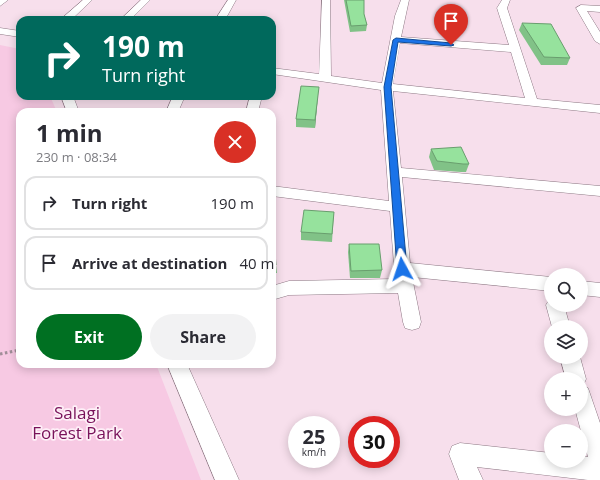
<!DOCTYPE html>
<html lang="en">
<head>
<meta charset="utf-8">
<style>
  :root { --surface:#fff; --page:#f2f2f3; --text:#2b2b33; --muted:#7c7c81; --line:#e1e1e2; --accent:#007022 }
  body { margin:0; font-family:"Open Sans",sans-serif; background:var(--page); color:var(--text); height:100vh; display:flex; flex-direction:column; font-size:15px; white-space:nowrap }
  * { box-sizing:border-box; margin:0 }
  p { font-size:13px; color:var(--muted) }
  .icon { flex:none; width:22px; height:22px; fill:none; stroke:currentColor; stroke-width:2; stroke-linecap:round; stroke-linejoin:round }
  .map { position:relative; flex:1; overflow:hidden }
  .panel { position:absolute; left:16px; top:108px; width:260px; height:260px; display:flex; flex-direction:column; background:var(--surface); border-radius:12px; box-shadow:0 2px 10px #0003 }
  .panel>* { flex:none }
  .hud { position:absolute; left:16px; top:16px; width:260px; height:84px; border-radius:12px; box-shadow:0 2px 10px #0003; background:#00695c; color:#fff; overflow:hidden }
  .tools { position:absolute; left:544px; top:268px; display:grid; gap:8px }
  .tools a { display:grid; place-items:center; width:44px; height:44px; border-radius:50%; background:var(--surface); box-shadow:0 2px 10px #0003; font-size:20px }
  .speed { position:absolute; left:288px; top:416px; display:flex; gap:8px; font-size:20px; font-weight:700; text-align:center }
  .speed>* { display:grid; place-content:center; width:52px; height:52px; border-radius:50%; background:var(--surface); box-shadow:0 2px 10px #0003; line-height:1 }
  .speed small { font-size:10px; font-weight:400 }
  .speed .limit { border:6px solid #d22; background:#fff; color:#111 }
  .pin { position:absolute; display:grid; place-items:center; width:34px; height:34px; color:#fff; margin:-41px -17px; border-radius:50% 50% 50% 0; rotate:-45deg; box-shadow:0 0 4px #0007 }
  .pin .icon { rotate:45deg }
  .me { position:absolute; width:44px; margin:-22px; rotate:355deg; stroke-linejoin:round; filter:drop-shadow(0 0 3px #0008) }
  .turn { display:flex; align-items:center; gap:14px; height:84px; padding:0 20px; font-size:18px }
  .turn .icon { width:52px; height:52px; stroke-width:2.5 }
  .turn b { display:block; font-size:28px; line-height:34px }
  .round { display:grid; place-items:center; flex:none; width:42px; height:42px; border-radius:21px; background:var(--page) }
  .overview { display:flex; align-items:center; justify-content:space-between; height:68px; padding:0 20px }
  h1 { font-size:24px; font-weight:700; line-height:30px }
  .cta { display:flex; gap:8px; margin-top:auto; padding:8px 20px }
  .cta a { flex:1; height:46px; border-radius:24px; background:var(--accent); color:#fff; font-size:16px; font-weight:700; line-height:46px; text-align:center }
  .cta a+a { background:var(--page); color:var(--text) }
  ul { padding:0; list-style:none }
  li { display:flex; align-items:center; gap:12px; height:54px; margin:0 8px 6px; padding:0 12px; border:2px solid var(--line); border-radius:12px }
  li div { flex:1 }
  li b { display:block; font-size:15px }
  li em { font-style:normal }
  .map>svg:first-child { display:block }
  .green { fill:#f7c9e3 }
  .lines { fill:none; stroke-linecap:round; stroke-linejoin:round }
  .minor-casing { stroke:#8d7884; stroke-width:1 }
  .path { stroke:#a08e98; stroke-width:3; stroke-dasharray:2.5 2.5; stroke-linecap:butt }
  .minor { fill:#fff; fill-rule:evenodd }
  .wall { fill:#81c287 }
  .shaded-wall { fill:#699e6e }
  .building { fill:#96e29d; stroke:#699e6e }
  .route { fill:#1a73e8; stroke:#114b97 }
  .labels { text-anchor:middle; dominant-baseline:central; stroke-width:3.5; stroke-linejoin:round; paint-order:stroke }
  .near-park-label { font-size:17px; fill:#78125a; stroke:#feeff7 }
</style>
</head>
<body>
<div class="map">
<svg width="600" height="480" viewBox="0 0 600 480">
  <rect width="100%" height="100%" fill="#f7dfec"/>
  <path class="green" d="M0,45L20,49V96H50L57,112H20V364H156L201,480H0Z"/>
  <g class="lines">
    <g class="minor-casing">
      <g id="minor">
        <path d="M0,0H8L0,6Z"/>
        <path d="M83,0H92L71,20H60Z"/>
        <path d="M141,0H150L130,20H120Z"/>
        <path d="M228,0H236L225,20H215Z"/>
        <path d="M322,0H330L331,76L382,83L395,16L401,0H409L401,37L509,45L497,8L502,0H510L507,8L537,99L600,105V113L393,91L401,168L600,186V196L402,177L410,263L551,277V291L412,277L421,322L419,328L412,330L405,328L403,322L398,293L289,295L272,300V286L289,281L395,279L390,211L272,196V186L389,201L381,90L272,74V68L319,74ZM400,43L511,52L525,98L393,84Z"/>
        <path d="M581,5L600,6V12L587,11L600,32V44L595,41L576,8Z"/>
        <path d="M0,28L20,31V37L0,34Z"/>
        <path d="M61,96H73L79,112H67Z"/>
        <path d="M173,96H185L178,112H166Z"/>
        <path d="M250,96H262L258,112H246Z"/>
        <path d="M581,281L600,283V297L581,295Z"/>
        <path d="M551,299V305H564L570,327H552L546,305L549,300Z"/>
        <path d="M560,357H580L586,379L583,386L588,388L600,423V480H588L477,467L483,480H459L449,454L452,446L460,443L551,453V461H581V456L588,457L575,409H581V379H566Z"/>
        <path d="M167,364H187L239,480H215Z"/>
      </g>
    </g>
    <path class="path" d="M0,354L20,350"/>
    <use href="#minor" class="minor"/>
  </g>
  <g class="wall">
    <path d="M344,0H364V14L367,25L366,31L350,32Z"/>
    <path d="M522,23L570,58L567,65H541L519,30Z"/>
    <path d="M318,95L315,128L296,127V119Z"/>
    <path d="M431,149L469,164L466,172H461L434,170L429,157Z"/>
    <path d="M334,212L332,242L301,240V232Z"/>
    <path d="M272,241L276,265L277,273H272Z"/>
    <path d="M349,244L382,270L380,278H350L348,252Z"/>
  </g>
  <path class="shaded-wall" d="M319,87L318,95L315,128V120Z"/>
  <g class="building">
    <path d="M346,0H364V14L367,25L351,26Z"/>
    <path d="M522,23L551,24L570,58L544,57Z"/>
    <path d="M301,86L319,87L315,120L296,119Z"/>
    <path d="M461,147L469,164H463L437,161L431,149Z"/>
    <path d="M304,210L334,212L332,234L301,232Z"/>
    <path d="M272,241H274L276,265H272Z"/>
    <path d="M349,244H379L382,270L351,271Z"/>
  </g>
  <path class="route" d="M396,38L451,43L454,45L451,46L398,42L391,87L407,269L405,272H399L397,269L384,87L393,40Z"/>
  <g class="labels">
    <g class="near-park-label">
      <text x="77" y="412">Salagi<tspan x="77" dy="20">Forest Park</tspan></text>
    </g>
  </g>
</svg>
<div class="tools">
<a><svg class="icon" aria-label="search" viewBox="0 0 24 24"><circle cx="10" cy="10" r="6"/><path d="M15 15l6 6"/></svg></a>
<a><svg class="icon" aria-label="layers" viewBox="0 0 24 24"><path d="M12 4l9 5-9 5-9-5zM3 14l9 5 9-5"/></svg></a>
<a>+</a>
<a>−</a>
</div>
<div class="speed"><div>25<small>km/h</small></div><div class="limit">30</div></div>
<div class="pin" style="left:451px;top:45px;background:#d93025"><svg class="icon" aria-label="arrive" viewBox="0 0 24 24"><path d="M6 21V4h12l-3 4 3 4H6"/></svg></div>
<svg class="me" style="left:402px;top:269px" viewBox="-20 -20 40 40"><path d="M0-17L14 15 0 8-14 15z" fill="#1a73e8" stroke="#fff" stroke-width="4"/></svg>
<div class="hud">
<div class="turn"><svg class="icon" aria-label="right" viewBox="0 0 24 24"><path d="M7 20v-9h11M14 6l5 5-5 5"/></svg><div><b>190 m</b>Turn right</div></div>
</div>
<section class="panel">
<div class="overview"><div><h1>1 min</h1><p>230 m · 08:34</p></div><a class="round" style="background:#d93025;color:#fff"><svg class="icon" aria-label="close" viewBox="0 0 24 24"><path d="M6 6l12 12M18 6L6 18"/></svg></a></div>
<ul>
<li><svg class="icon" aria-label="right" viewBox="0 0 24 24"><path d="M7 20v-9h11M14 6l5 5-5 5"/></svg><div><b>Turn right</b></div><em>190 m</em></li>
<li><svg class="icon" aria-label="arrive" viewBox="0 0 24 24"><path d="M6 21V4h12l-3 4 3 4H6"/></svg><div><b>Arrive at destination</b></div><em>40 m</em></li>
</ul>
<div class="cta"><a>Exit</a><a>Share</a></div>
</section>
</div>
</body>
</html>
